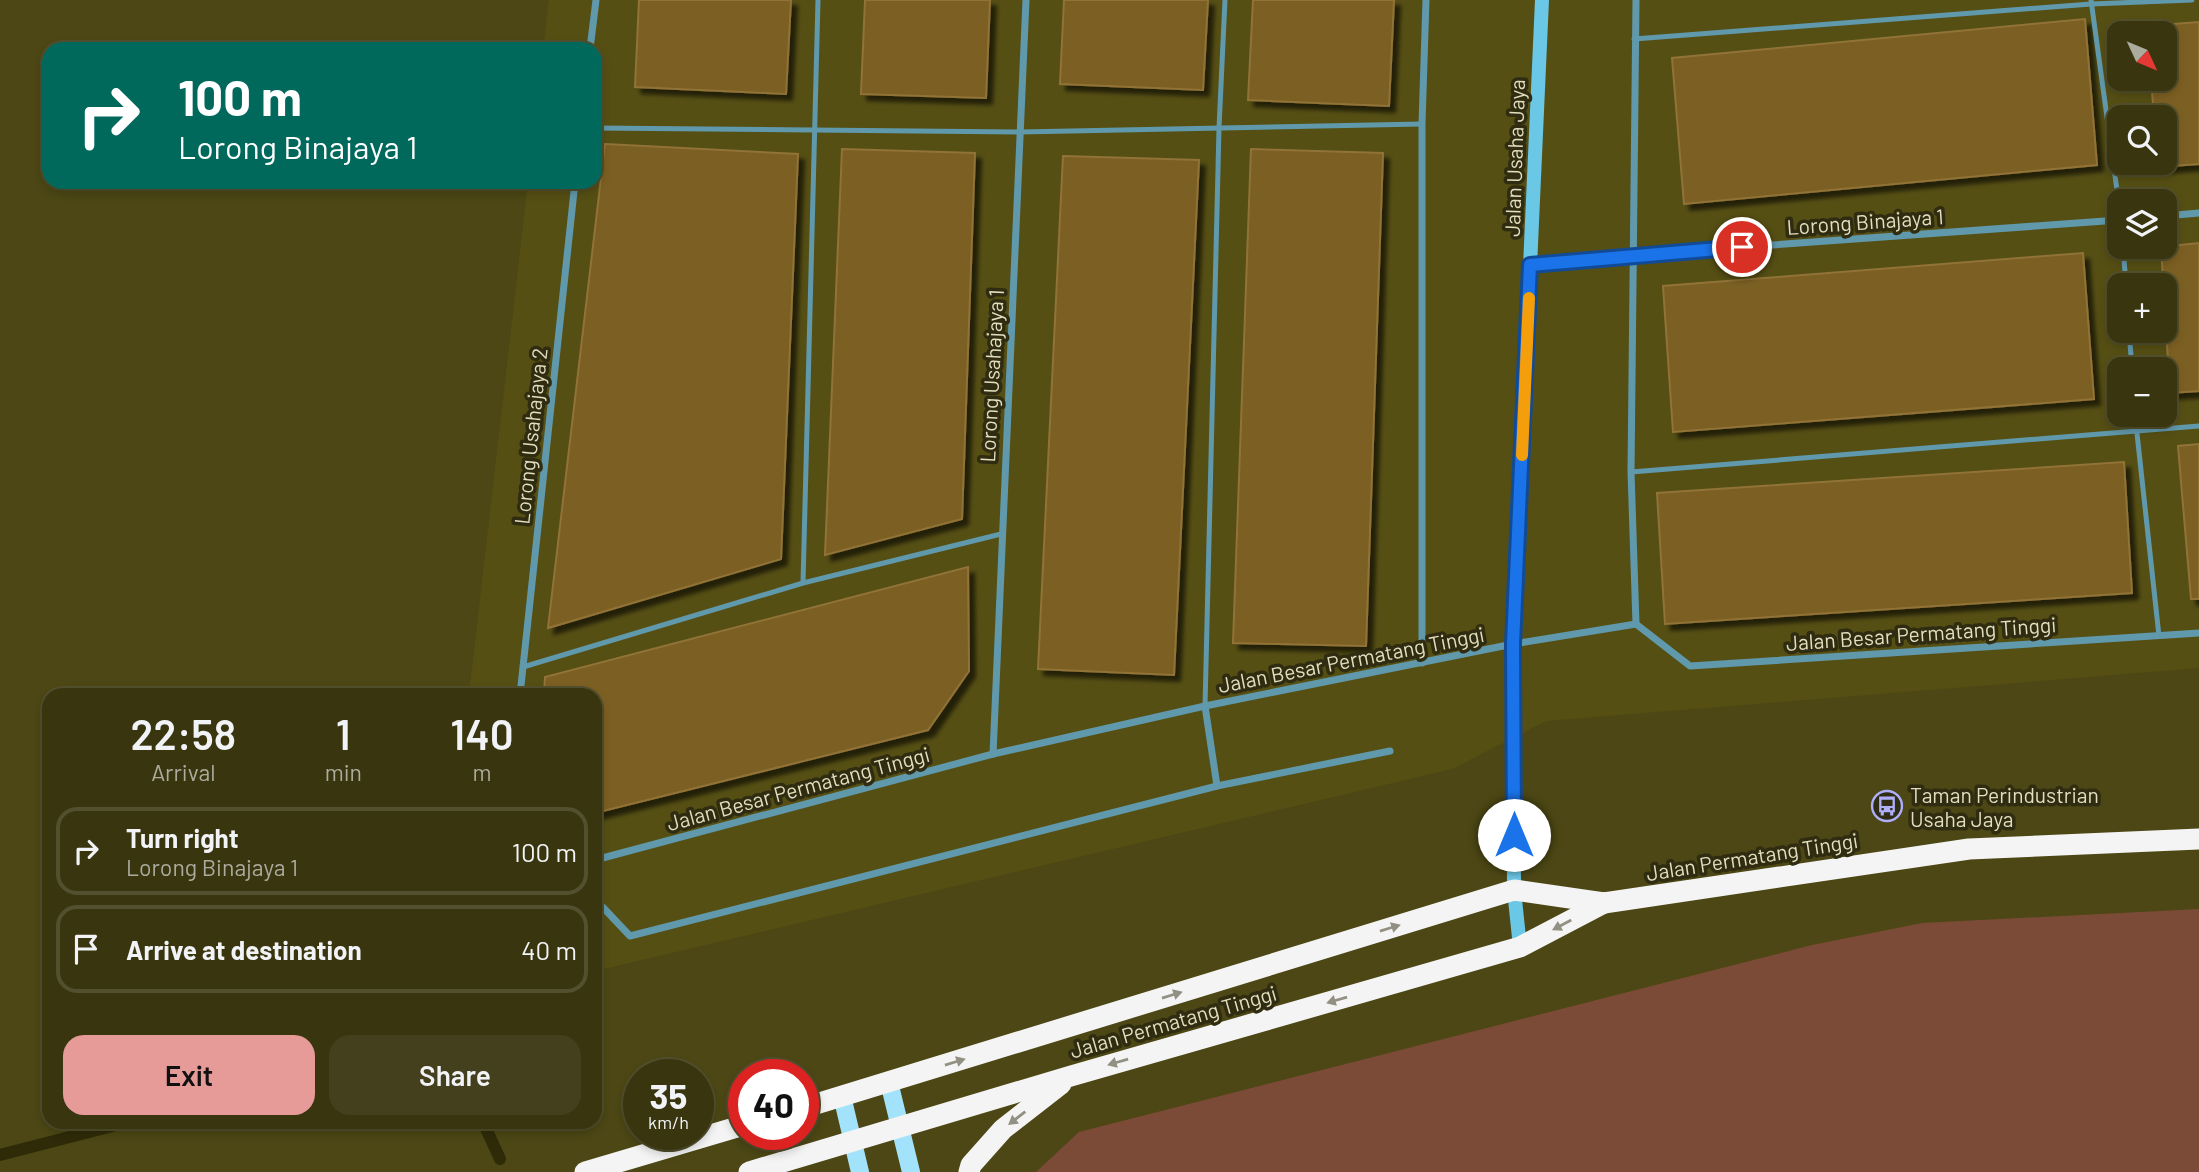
<!DOCTYPE html>
<html lang="en">
<head>
<meta charset="utf-8">
<style>
  :root { --surface:#39350f; --page:#44401d; --text:#f1f3f6; --muted:#abab9e; --line:#53502f; --accent:#e69b98 }
  body { margin:0; font-family:Barlow,sans-serif; background:var(--page); color:var(--text); height:100vh; display:flex; flex-direction:column; font-size:26px; white-space:nowrap }
  * { box-sizing:border-box; margin:0 }
  p { font-size:23px; color:var(--muted) }
  .icon { flex:none; width:38px; height:38px; fill:none; stroke:currentColor; stroke-width:2; stroke-linecap:round; stroke-linejoin:round }
  .map { position:relative; flex:1; overflow:hidden }
  .panel { position:absolute; left:42px; top:688px; width:560px; height:441px; display:flex; flex-direction:column; background:var(--surface); border-radius:21px; box-shadow:0 4px 10px #0003,0 0 0 2px var(--line) }
  .panel>* { flex:none }
  .top-card { position:absolute; left:42px; top:42px; width:560px; height:147px; border-radius:21px; box-shadow:0 4px 10px #0003,0 0 0 2px var(--line); background:#00695c; color:#fff; overflow:hidden }
  .needle { width:46px; rotate:134deg }
  .buttons { position:absolute; left:2107px; top:21px; display:grid; gap:14px }
  .buttons a { display:grid; place-items:center; width:70px; height:70px; border-radius:14px; background:var(--surface); box-shadow:0 4px 10px #0003,0 0 0 2px var(--line); font-size:35px }
  .speed { position:absolute; left:623px; top:1059px; display:flex; gap:14px; font-size:35px; font-weight:700; text-align:center }
  .speed>* { display:grid; place-content:center; width:91px; height:91px; border-radius:50%; background:var(--surface); box-shadow:0 4px 10px #0003,0 0 0 2px var(--line); line-height:1 }
  .speed small { font-size:18px; font-weight:400 }
  .speed .limit { border:10px solid #d22; background:#fff; color:#111 }
  .pin { position:absolute; display:grid; place-items:center; width:60px; height:60px; color:#fff; margin:-30px; border:4px solid #fff; border-radius:50%; box-shadow:0 2px 7px #0007 }
  .me { position:absolute; width:77px; margin:-38px; rotate:0deg; stroke-linejoin:round; filter:drop-shadow(0 0 5px #0008) }
  .turn { display:flex; align-items:center; gap:24px; height:147px; padding:0 21px; font-size:32px }
  .turn .icon { width:91px; height:91px; stroke-width:2.5 }
  .turn b { display:block; font-size:49px; line-height:60px }
  .eta { display:flex; justify-content:space-evenly; align-items:center; height:119px; text-align:center }
  .eta b { font-size:42px; font-weight:600; line-height:49px }
  .button { display:flex; gap:14px; margin-top:auto; padding:14px 21px }
  .button a { flex:1; height:80px; border-radius:21px; background:var(--accent); color:#111; font-size:28px; font-weight:600; line-height:80px; text-align:center }
  .button a+a { background:var(--page); color:var(--text) }
  ul { padding:0; list-style:none }
  li { display:flex; align-items:center; gap:21px; height:88px; margin:0 14px 10px; padding:0 7px; border:4px solid var(--line); border-radius:21px }
  li div { flex:1 }
  li b { display:block; font-size:26px }
  li em { font-style:normal }
  .map>svg:first-child { display:block }
  .built { fill:#564f14; fill-rule:evenodd }
  .green { fill:#7c4b37 }
  .lines { fill:none; stroke-linecap:round; stroke-linejoin:round }
  .stream { stroke:#2f2b09; stroke-width:12 }
  .building { fill:#7b5e23; stroke:#917337; stroke-width:2; filter:url(#shadow) }
  .lane { stroke:#6199ac; stroke-width:5 }
  .street { stroke:#6199ac; stroke-width:7 }
  .secondary { stroke:#6bc7e6; stroke-width:14 }
  .primary { stroke:#a2e3fb; stroke-width:18 }
  .highway { stroke:#f4f4f4; stroke-width:21 }
  .oneway { fill:#929082 }
  .route-casing { stroke:#114b97; stroke-width:18 }
  .route { stroke:#1a73e8; stroke-width:12 }
  .slow { stroke:#f59e0b; stroke-width:12 }
  .labels { text-anchor:middle; dominant-baseline:central; stroke-width:7; stroke-linejoin:round; paint-order:stroke }
  .street-label { font-size:21px; fill:#e2debe; stroke:#302c11 }
  .poi-label { font-size:21px; fill:#e2debe; stroke:#302c11; text-anchor:start }
</style>
</head>
<body>
<div class="map">
<svg width="2199" height="1172" viewBox="0 0 2199 1172">
  <defs>
    <filter id="shadow"><feDropShadow dx="6" dy="6" stdDeviation="2" flood-color="#0009"/></filter>
  </defs>
  <rect width="100%" height="100%" fill="#4c4714"/>
  <path class="built" d="M549,0H2199V668L1546,721L1452,769L595,971V695H469L528,182H595V49H543ZM2119,33H2165V79H2119ZM2119,117H2165V163H2119ZM2119,201H2165V247H2119ZM2119,285H2165V331H2119ZM2119,369H2165V415H2119Z"/>
  <path class="green" d="M2199,909V1172H1036L1079,1132L1812,945L1922,923Z"/>
  <g class="lines">
    <g class="stream">
      <path d="M483,1122L500,1159"/>
      <path d="M0,1155L128,1122"/>
    </g>
  </g>
  <g class="building">
    <path d="M639,0H791L786,94L635,87Z"/>
    <path d="M865,0H990L986,98L861,94Z"/>
    <path d="M1064,0H1208L1203,90L1060,84Z"/>
    <path d="M1253,0H1394L1389,106L1248,100Z"/>
    <path d="M2085,19L2097,165L1684,204L1672,58Z"/>
    <path d="M2199,22V164L2158,167L2157,163H2165V117H2154L2151,79H2165V33H2147V26Z"/>
    <path d="M605,144L798,154L781,559L548,628Z"/>
    <path d="M842,149L975,153L962,519L825,555Z"/>
    <path d="M1251,149L1383,153L1366,646L1233,643Z"/>
    <path d="M1063,156L1199,160L1174,675L1038,669Z"/>
    <path d="M2199,243V391L2170,393L2161,247Z"/>
    <path d="M2083,253L2094,399L1673,432L1663,286Z"/>
    <path d="M2199,444V599H2191L2178,446Z"/>
    <path d="M2124,462L2132,593L1665,624L1657,493Z"/>
    <path d="M968,567L969,671L928,730L595,813V695H544L545,677Z"/>
  </g>
  <g class="lines">
    <g class="lane">
      <path d="M2091,0L2119,205"/>
      <path d="M1634,39L2091,4L2192,0"/>
      <path d="M595,128L1020,132L1422,124"/>
      <path d="M2123,247L2126,285"/>
      <path d="M2129,331L2132,369"/>
      <path d="M2135,415L2159,636"/>
      <path d="M1631,472L2199,426"/>
      <path d="M803,583L818,0"/>
      <path d="M523,667L803,583L1001,534"/>
      <path d="M1205,706L1219,128L1225,0"/>
    </g>
    <g class="street">
      <path d="M590,49L596,0"/>
      <path d="M2165,216L2199,213"/>
      <path d="M1531,265L1634,255L2119,220"/>
      <path d="M1636,624L1631,472L1636,0"/>
      <path d="M1422,663V124L1426,0"/>
      <path d="M520,695L575,182"/>
      <path d="M1205,706L1217,786"/>
      <path d="M993,754L1026,0"/>
      <path d="M595,860L993,754L1205,706L1513,644L1636,624L1690,666L2199,633"/>
      <path d="M595,899L630,936L1217,786L1390,751"/>
    </g>
    <path class="secondary" d="M1520,947L1514,890L1513,644L1542,0"/>
    <g class="primary">
      <path d="M889,1082L911,1172"/>
      <path d="M842,1096L860,1172"/>
    </g>
    <g class="highway">
      <path d="M803,1108L1514,890L1604,903L1969,849L2199,839"/>
      <path d="M585,1172L744,1125"/>
      <path d="M749,1172L1071,1076L1520,947L1604,903"/>
      <path d="M969,1172L971,1165L1003,1129L1061,1084"/>
    </g>
  </g>
  <defs><path id="oneway-solid" d="M-6-.8H1V-3.2L6.5 0L1 3.2V.8H-6Z" transform="scale(1.75)"/></defs>
  <g class="oneway">
    <use href="#oneway-solid" transform="translate(1562 925) rotate(152)"/>
    <use href="#oneway-solid" transform="translate(1390 928) rotate(-17)"/>
    <use href="#oneway-solid" transform="translate(1172 995) rotate(-17)"/>
    <use href="#oneway-solid" transform="translate(1337 1000) rotate(164)"/>
    <use href="#oneway-solid" transform="translate(955 1062) rotate(-17)"/>
    <use href="#oneway-solid" transform="translate(1118 1062) rotate(164)"/>
    <use href="#oneway-solid" transform="translate(1017 1118) rotate(142)"/>
  </g>
  <g class="lines">
    <g class="route-casing">
      <path id="route" d="M1514,835L1513,644L1530,265L1742,247"/>
    </g>
    <use href="#route" class="route"/>
    <path class="slow" d="M1522,455L1529,298"/>
  </g>
  <defs>
    <g id="bus-ring" transform="scale(1.575)"><circle r="9.5" fill="#302c11" stroke="#adaffb" stroke-width="1.5"/><path d="M-5-6H5V4H4V6H2V4H-2V6H-4V4H-5ZM-3.5-4V0h7V-4ZM-3.5 1.2v1.5H-2V1.2ZM2 1.2v1.5H3.5V1.2Z" fill="#adaffb"/></g>
  </defs>
  <g fill-rule="evenodd">
    <use href="#bus-ring" x="1887" y="806"/>
  </g>
  <g class="labels">
    <g class="street-label">
      <text transform="translate(1514 158) rotate(-88)">Jalan Usaha Jaya</text>
      <text transform="translate(1865 221) rotate(-4)">Lorong Binajaya 1</text>
      <text transform="translate(991 376) rotate(-87)">Lorong Usahajaya 1</text>
      <text transform="translate(530 436) rotate(-84)">Lorong Usahajaya 2</text>
      <text transform="translate(1921 633) rotate(-4)">Jalan Besar Permatang Tinggi</text>
      <text transform="translate(1351 659) rotate(-11)">Jalan Besar Permatang Tinggi</text>
      <text transform="translate(798 788) rotate(-15)">Jalan Besar Permatang Tinggi</text>
      <text transform="translate(1752 856) rotate(-9)">Jalan Permatang Tinggi</text>
      <text transform="translate(1173 1021) rotate(-16)">Jalan Permatang Tinggi</text>
    </g>
    <g class="poi-label">
      <text x="1910" y="794">Taman Perindustrian<tspan x="1910" dy="24">Usaha Jaya</tspan></text>
    </g>
  </g>
</svg>
<div class="buttons">
<a><svg class="needle" viewBox="-14 -14 28 28"><path d="M0-13l5 13h-10z" fill="#e53935"/><path d="M0 13l5-13h-10z" fill="#abab9e"/></svg></a>
<a><svg class="icon" aria-label="search" viewBox="0 0 24 24"><circle cx="10" cy="10" r="6"/><path d="M15 15l6 6"/></svg></a>
<a><svg class="icon" aria-label="layers" viewBox="0 0 24 24"><path d="M12 4l9 5-9 5-9-5zM3 14l9 5 9-5"/></svg></a>
<a>+</a>
<a>−</a>
</div>
<div class="speed"><div>35<small>km/h</small></div><div class="limit">40</div></div>
<div class="pin" style="left:1742px;top:247px;background:#d93025"><svg class="icon" aria-label="arrive" viewBox="0 0 24 24"><path d="M6 21V4h12l-3 4 3 4H6"/></svg></div>
<svg class="me" style="left:1514px;top:835px" viewBox="-20 -20 40 40"><circle r="19" fill="#fff"/><path d="M0-13L10 11 0 6-10 11z" fill="#1a73e8"/></svg>
<div class="top-card">
<div class="turn"><svg class="icon" aria-label="right" viewBox="0 0 24 24"><path d="M7 20v-9h11M14 6l5 5-5 5"/></svg><div><b>100 m</b>Lorong Binajaya 1</div></div>
</div>
<section class="panel">
<div class="eta">
<div><b>22:58</b><p>Arrival</p></div>
<div><b>1</b><p>min</p></div>
<div><b>140</b><p>m</p></div>
</div>
<ul>
<li><svg class="icon" aria-label="right" viewBox="0 0 24 24"><path d="M7 20v-9h11M14 6l5 5-5 5"/></svg><div><b>Turn right</b><p>Lorong Binajaya 1</p></div><em>100 m</em></li>
<li><svg class="icon" aria-label="arrive" viewBox="0 0 24 24"><path d="M6 21V4h12l-3 4 3 4H6"/></svg><div><b>Arrive at destination</b></div><em>40 m</em></li>
</ul>
<div class="button"><a>Exit</a><a>Share</a></div>
</section>
</div>
</body>
</html>
